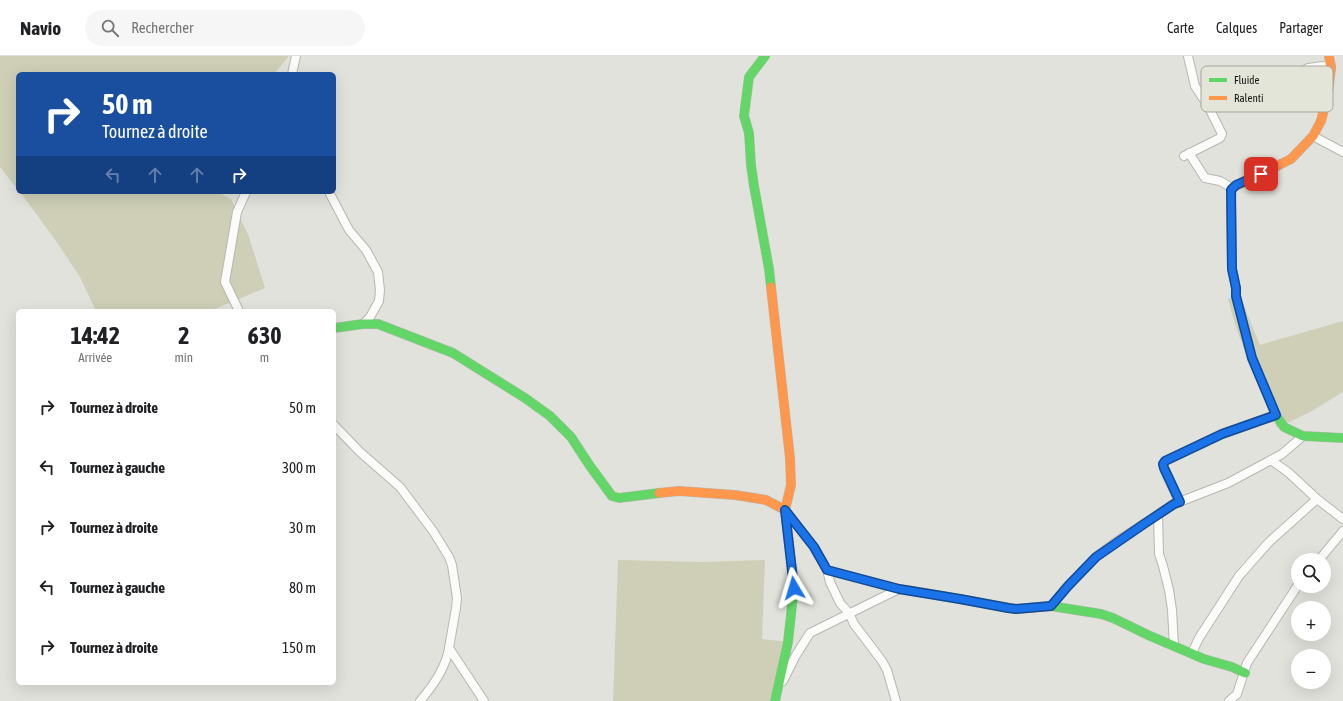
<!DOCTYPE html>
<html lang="fr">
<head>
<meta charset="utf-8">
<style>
  :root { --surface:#fff; --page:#f6f6f6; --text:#202124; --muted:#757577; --line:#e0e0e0 }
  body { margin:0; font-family:"Asap Condensed",sans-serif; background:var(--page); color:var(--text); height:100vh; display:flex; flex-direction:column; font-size:15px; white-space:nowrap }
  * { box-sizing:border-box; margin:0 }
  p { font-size:13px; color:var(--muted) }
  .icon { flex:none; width:22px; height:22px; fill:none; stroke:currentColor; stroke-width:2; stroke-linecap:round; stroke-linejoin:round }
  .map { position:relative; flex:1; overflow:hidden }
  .drawer { position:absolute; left:16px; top:253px; width:320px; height:376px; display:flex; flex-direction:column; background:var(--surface); border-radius:6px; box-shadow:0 4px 16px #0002 }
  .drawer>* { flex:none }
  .banner { position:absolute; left:16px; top:16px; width:320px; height:122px; border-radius:6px; box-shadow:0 4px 16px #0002; background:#1a4fa0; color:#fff; overflow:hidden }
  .buttons { position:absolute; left:1291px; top:497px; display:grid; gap:8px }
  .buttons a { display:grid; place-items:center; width:40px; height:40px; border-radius:50%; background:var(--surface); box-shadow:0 4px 16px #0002; font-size:20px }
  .pin { position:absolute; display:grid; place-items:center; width:34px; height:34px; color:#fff; margin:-17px; border-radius:8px; box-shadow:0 2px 6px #0006 }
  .me { position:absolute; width:44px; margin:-22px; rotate:353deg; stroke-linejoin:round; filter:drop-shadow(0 0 3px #0008) }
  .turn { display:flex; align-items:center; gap:14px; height:84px; padding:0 20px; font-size:18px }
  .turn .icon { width:52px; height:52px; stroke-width:2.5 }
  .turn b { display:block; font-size:28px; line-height:34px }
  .lanes { display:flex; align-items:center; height:38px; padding:0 20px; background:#0003; justify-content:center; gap:20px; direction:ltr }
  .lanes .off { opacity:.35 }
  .eta { display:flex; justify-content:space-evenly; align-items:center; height:68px; text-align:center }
  .eta b { font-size:24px; font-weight:700; line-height:28px }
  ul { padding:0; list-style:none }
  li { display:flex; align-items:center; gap:12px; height:60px; padding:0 20px }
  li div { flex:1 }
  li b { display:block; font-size:15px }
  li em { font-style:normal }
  header { display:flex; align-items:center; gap:24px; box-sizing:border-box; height:56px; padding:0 20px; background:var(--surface); border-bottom:1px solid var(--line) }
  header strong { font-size:19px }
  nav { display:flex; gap:22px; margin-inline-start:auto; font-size:14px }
  .search { width:280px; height:36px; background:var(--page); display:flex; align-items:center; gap:10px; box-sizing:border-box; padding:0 14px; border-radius:22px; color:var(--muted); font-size:15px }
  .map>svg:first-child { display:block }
  .green { fill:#cecfb6 }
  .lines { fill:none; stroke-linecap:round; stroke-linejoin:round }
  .street-casing { stroke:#b7b7b2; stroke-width:10 }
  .fast-casing { stroke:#b7b7b2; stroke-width:10 }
  .slow-casing { stroke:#b7b7b2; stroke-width:10 }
  .street { stroke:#fbfbfa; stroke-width:8 }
  .fast { stroke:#63d668; stroke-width:9 }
  .slow { stroke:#ff974d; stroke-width:9 }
  .route-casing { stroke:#114b97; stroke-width:10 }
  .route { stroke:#1a73e8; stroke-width:7 }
  .key { fill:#e4e5d9; stroke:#a6a69d; stroke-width:1 }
  .key-label { font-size:11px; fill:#141410 }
</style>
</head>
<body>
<header>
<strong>Navio</strong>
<div class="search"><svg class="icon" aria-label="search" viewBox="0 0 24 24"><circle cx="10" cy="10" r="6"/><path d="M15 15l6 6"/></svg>Rechercher</div>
<nav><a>Carte</a><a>Calques</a><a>Partager</a></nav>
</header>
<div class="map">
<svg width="1343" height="645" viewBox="0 0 1343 645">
  <rect width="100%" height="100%" fill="#e2e2dc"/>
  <g class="green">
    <path d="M0,0H289L274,18H18V134L0,111Z"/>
    <path d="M20,136H217L231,143L249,181L265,232L210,255H96L80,221L54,182Z"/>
    <path d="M1240,240L1260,289L1343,265V336L1310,356L1277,372C1259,329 1239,288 1228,243Z"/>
    <path d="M618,504L703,506L765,504L762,583L788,586L775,645H613Z"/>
  </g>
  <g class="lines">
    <g class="street-casing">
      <g id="street">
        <path d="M292,18L296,0"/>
        <path d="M1208,50L1224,43L1252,34L1265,28L1296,18L1308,12L1331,9"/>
        <path d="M1313,80L1343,96"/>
        <path d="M1189,97L1205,122L1220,125L1232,132"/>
        <path d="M1184,100L1220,82L1222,78L1208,50L1195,30L1188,0"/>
        <path d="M329,136L349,174L366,194L378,216L380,234L379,245L370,261L363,268"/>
        <path d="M239,255L225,226L237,156L246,136"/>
        <path d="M334,369L360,396L400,431L433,475L449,501L452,509L457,542L456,552L449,592L484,645"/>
        <path d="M1271,404L1289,417L1317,443L1343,463"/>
        <path d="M1179,446L1164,412L1163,408L1165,405L1222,378L1276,359"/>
        <path d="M1158,459L1159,498L1163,510L1169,534L1172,554L1174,590"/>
        <path d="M1319,504L1343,475"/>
        <path d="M827,514L830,526L840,547L849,557L854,568L882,605L887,614L896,645"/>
        <path d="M1051,550L1068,530L1096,501L1116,486L1174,448L1228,427L1271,404L1282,398L1303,380"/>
        <path d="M1192,597L1199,582L1239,520L1269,486L1317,443"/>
        <path d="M783,625L796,599L810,577L899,533"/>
        <path d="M420,645C433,630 446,611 449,592"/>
        <path d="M1229,645L1237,638L1247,607L1298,529"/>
      </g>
    </g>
    <g class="fast-casing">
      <g id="fast">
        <path d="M765,0L749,21L744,60L749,77L751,109L754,130L769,213L771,231"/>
        <path d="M334,272L363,268H378L453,297L525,342L550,360L571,381L590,410L612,440L619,442L659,437"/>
        <path d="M1246,280L1252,302L1276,359L1284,371L1303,380L1343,382"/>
        <path d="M931,538L1016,553L1051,550L1101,558L1113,562L1148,579L1204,603L1232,611L1245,617"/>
        <path d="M775,645L788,586L794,531"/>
      </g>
    </g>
    <g class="slow-casing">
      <g id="slow">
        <path d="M771,231L790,402L791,429L785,454L794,531"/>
        <path d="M1246,280L1236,240V232L1232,213L1231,142L1232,132L1291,103L1313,80L1321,65L1328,38L1331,12L1329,0"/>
        <path d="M659,437L679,435L735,439L766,444L785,454L814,491L827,514L899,533L931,538"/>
      </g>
    </g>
    <use href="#street" class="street"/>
    <use href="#fast" class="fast"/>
    <use href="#slow" class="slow"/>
  </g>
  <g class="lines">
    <g class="route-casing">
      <path id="route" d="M794,532L785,454L814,491L827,514L899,533L960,543L1008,552L1016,553L1051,550L1068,530L1096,501L1144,468L1174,448L1180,446L1164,412L1163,408L1165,405L1222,378L1276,359L1252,302L1236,240V232L1232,213L1231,134L1236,129L1261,118"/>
    </g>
    <use href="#route" class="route"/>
  </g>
  <rect x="1201" y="10" width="132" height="46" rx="6" class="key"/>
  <rect x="1209" y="22" width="18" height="4" fill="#63d668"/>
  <rect x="1209" y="40" width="18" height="4" fill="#ff974d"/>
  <g class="key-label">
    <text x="1234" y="28">Fluide</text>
    <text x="1234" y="46">Ralenti</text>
  </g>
</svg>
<div class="buttons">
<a><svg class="icon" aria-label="search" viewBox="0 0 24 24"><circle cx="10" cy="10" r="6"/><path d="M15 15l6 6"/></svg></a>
<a>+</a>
<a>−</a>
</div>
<div class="pin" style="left:1261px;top:118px;background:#d93025"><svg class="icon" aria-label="arrive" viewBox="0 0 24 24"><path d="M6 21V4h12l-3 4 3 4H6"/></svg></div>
<svg class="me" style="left:794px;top:532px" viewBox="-20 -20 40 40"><path d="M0-17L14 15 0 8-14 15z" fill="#1a73e8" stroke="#fff" stroke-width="4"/></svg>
<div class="banner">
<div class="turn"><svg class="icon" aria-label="right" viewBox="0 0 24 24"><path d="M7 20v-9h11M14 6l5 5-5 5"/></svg><div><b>50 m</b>Tournez à droite</div></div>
<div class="lanes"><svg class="icon off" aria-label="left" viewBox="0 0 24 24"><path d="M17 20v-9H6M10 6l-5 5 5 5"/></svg><svg class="icon off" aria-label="ahead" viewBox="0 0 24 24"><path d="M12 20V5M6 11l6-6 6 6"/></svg><svg class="icon off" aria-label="ahead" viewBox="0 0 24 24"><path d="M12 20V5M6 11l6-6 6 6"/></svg><svg class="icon" aria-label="right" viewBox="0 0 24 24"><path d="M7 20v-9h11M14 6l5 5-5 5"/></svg></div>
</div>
<section class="drawer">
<div class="eta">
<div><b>14:42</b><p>Arrivée</p></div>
<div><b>2</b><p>min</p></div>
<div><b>630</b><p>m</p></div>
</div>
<ul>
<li><svg class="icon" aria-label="right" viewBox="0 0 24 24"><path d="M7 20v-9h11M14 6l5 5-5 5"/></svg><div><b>Tournez à droite</b></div><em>50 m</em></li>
<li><svg class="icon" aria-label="left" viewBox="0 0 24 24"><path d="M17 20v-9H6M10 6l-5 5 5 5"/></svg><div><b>Tournez à gauche</b></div><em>300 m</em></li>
<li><svg class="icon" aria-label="right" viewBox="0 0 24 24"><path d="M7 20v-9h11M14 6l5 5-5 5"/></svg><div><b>Tournez à droite</b></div><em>30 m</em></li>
<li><svg class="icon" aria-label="left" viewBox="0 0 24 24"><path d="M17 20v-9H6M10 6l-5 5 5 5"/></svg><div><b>Tournez à gauche</b></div><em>80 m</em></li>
<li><svg class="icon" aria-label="right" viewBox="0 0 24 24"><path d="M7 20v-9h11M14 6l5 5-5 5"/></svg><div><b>Tournez à droite</b></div><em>150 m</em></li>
</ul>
</section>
</div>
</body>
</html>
